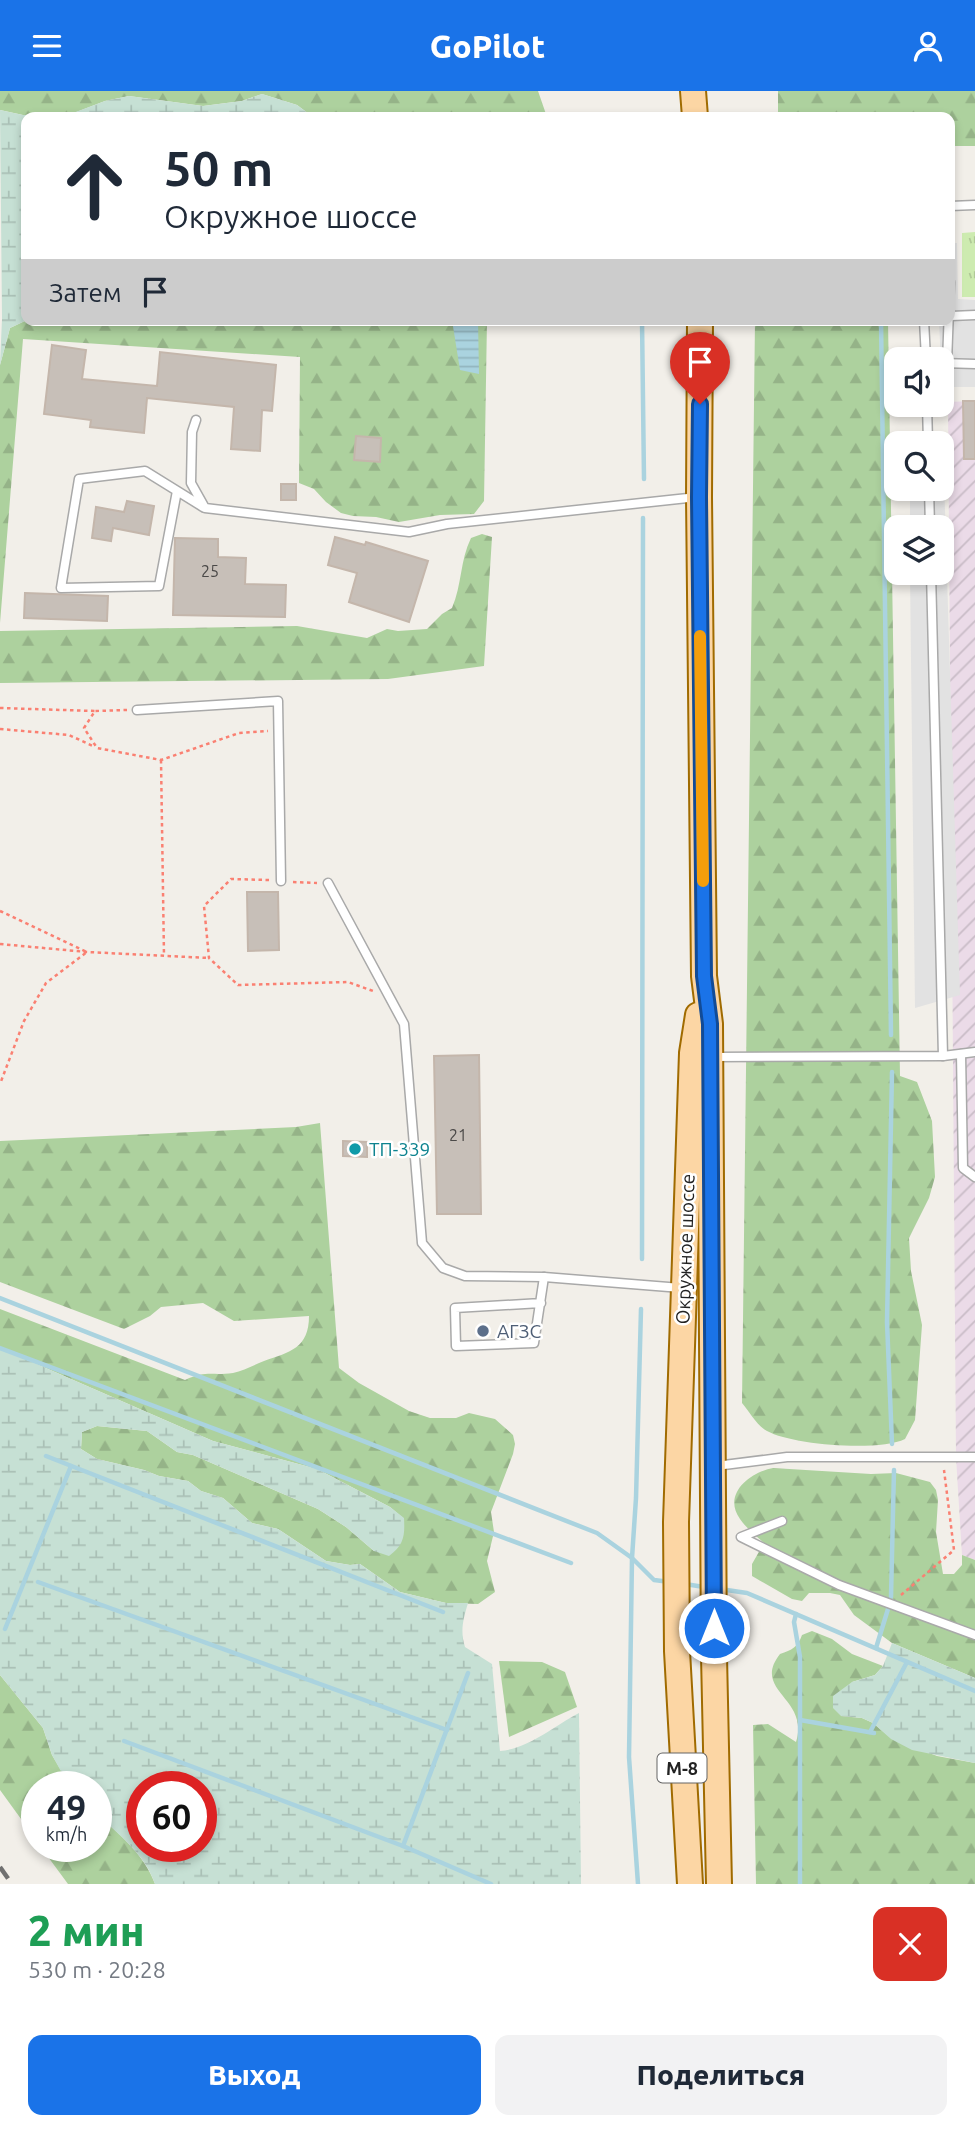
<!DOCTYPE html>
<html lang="ru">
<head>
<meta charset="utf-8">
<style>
  :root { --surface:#fff; --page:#f2f2f3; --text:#1f2937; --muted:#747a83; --accent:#1a73e8 }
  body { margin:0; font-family:Ubuntu,sans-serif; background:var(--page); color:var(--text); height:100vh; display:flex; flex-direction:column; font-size:26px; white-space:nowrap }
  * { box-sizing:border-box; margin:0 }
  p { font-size:23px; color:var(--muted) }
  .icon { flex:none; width:38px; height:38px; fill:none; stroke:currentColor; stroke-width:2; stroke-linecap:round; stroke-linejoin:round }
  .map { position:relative; height:1793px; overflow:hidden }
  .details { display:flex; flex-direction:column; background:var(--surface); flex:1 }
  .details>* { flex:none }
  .banner { position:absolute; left:21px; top:21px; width:934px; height:214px; border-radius:14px; box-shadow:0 4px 10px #0003; background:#fff; color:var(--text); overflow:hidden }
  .controls { position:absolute; left:884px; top:256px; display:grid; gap:14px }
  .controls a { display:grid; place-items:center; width:70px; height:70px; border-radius:14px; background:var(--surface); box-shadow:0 4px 10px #0003; font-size:35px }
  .speed { position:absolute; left:21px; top:1680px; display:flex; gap:14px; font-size:35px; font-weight:700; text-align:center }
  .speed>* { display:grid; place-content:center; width:91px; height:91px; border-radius:50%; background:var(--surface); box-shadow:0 4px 10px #0003; line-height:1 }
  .speed small { font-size:18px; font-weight:400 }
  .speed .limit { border:10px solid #d22; background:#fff; color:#111 }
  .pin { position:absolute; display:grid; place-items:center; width:60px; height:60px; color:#fff; margin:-72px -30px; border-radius:50% 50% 50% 0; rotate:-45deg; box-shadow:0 0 7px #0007 }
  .pin .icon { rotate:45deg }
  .me { position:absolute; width:77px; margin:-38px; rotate:0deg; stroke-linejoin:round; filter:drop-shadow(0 0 5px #0008) }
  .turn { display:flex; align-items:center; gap:24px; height:147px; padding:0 28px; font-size:32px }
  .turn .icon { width:91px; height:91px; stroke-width:2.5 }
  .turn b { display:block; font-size:49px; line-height:60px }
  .then { display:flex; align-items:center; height:66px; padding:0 28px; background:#0003; gap:14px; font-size:26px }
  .round { display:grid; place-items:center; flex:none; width:74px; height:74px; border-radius:14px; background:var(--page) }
  .summary { display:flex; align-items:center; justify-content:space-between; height:119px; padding:0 28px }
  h1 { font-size:42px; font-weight:800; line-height:52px; color:#1e9e55 }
  .action { display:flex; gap:14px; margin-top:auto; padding:14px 28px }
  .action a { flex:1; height:80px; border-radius:14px; background:var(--accent); color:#fff; font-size:28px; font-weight:800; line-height:80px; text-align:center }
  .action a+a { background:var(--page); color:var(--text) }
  header { display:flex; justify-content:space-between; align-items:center; height:91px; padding:0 28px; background:var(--accent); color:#fff; font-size:32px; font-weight:800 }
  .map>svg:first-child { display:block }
  .industrial { fill:url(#industrial-furrows) }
  .grass { fill:url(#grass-tufts) }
  .forest { fill:url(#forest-firs) }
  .wetland { fill:url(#wetland-marsh); fill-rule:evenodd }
  .parking { fill:#e2e2e2 }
  .water { fill:url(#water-rules) }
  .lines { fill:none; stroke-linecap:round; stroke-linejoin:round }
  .stream { stroke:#aad3df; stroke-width:4.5 }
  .building { fill:#c7bfb8; stroke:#c4b6ab; stroke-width:2 }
  .service-casing { stroke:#a9a9a9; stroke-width:11 }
  .primary-casing { stroke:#a06b00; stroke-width:28 }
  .path { stroke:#fa8072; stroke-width:2.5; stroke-dasharray:3.5 3.5; stroke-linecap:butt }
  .service { stroke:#fff; stroke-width:8 }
  .primary { stroke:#fcd6a4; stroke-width:24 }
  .rail { stroke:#707070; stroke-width:4.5; stroke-dasharray:14 14; stroke-linecap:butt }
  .route-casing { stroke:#114b97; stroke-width:18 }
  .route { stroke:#1a73e8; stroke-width:12 }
  .slow { stroke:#f59e0b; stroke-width:12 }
  .culture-dot { fill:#0f9aa8; stroke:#fff; stroke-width:2.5 }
  .service-dot { fill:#5c6f8a; stroke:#fff; stroke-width:2.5 }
  .labels { text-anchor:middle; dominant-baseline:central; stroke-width:5; stroke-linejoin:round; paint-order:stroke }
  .number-label { font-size:16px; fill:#4b4948 }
  .shield { fill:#fff; stroke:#646464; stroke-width:2 }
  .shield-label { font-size:18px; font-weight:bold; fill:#222 }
  .culture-label { font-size:19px; fill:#0d838f; stroke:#fff; text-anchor:start }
  .street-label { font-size:19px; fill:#222; stroke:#fff }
  .service-label { font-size:19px; fill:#4e5e75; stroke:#fff; text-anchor:start }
</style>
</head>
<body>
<header><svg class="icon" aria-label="menu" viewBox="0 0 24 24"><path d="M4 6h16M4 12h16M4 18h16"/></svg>GoPilot<svg class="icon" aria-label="person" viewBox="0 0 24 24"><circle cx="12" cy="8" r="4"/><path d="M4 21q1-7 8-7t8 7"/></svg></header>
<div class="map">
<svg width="975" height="1793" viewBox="0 0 975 1793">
  <defs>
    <pattern id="industrial-furrows" width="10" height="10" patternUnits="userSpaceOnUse" patternTransform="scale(1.75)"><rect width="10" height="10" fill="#ebdbe8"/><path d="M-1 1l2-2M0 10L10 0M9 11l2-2" fill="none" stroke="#c9bcc7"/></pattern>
    <pattern id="grass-tufts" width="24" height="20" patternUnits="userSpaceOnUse" patternTransform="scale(1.75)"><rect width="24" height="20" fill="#cdebb0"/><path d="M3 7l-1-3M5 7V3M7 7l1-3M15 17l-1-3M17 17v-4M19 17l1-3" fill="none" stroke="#b0c997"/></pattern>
    <pattern id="forest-firs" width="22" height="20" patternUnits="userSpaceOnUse" patternTransform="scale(1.75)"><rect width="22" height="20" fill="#add19e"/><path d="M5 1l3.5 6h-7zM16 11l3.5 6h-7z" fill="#95b388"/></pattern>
    <pattern id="wetland-marsh" width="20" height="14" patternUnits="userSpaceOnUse" patternTransform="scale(1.75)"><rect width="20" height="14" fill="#c6e0d4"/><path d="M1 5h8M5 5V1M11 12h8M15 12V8" fill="none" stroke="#aac0b6"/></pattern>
    <pattern id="water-rules" width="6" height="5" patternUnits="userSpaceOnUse" patternTransform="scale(1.75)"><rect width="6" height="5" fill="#aad3df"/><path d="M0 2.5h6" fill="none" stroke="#92b5bf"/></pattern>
  </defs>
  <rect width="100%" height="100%" fill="#f2efe9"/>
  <path class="industrial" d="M975,310V1469L962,1464L956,1366L948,311Z"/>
  <path class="grass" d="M975,141V206H962V142Z"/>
  <g class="forest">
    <path d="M0,0H538L547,26H313L297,14L262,3L242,10L203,15L129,5L105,10L66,25L23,24L0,19Z"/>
    <path d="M778,0H975V55H950V26H778Z"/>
    <path d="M27,229H487L484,410L474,423L440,424L399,431L376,426L353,425L341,422L326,411L314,398L299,392L300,266L23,248L0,532V274L10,237Z"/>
    <path d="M755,229H888L900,985L917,991L932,1030L935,1086L929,1107L909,1147L911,1180L922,1234L915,1329L905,1348C879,1361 792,1354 767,1340C757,1335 749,1320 742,1312Z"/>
    <path d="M482,443L492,446L484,575L388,588L0,592V540L297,535L367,547L387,538L398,540L427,538L442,523L452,517C462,494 460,469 471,447Z"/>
    <path d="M320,1032L339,1277L359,1292L409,1320L430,1327H456L469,1322L495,1328L513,1344L515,1353L513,1363L491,1421L494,1441L487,1470L495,1501L478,1513L446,1512L400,1501L360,1473L350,1474L326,1470L278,1438L252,1432L223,1407L201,1400L188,1390L159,1385L144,1379L97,1368L81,1358L82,1341L97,1335L147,1340L177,1361L193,1364L318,1418L346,1436L374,1460L403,1427L390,1416L317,1378L213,1350L0,1257V1218L185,1289C207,1279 211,1285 233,1282C243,1280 254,1274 264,1270C290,1261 309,1257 309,1225L234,1230L203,1212L161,1216L150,1225L124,1238L0,1191V1050L296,1036Z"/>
    <path d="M773,1377L871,1383L896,1382L930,1391L936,1399L938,1409L936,1441L943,1483H954L962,1474V1464L975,1469V1587L892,1552L854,1524L840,1504L830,1502H809L802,1510L792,1508L752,1485V1473L764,1452C756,1445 746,1437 740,1428C722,1403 750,1381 773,1377Z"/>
    <path d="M812,1540L832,1548L852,1563L883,1575L875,1584L852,1591L841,1625L862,1627L873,1632L891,1647L937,1665L975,1672V1793H756L753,1634L768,1633L796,1651C810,1607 751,1600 780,1563C792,1559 798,1556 802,1544Z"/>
    <path d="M499,1570L542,1571L565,1581L577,1616L509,1646Z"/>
    <path d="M0,1584L43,1637L52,1664L71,1696H37V1750L0,1699Z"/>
    <path d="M96,1722C118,1742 145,1764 155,1793H68L40,1755H96Z"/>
  </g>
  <g class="wetland">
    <path d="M262,3L297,14L313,26H26L27,229L10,237L0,274L2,228L0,19L23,24L65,25L105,10L129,5L203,15L242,10Z"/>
    <path d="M0,1257L213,1350L317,1378L390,1416L404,1427C405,1445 404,1454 389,1465L374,1460L346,1436L318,1418L193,1364L177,1361L147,1340L97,1335L82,1341L81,1358L97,1368L144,1379L159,1385L188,1390L201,1400L223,1407L252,1432L278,1438L326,1470L350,1474L360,1473L400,1501L446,1512H468C463,1529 460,1540 465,1556L492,1573L500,1660C528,1658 554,1635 579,1622L581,1793H155C145,1763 118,1743 96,1722V1696H71L68,1693L52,1664L43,1637L0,1584ZM142,1696H201V1755H142Z"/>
    <path d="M892,1552L975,1587V1672L912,1659L891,1648L873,1632L862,1627L841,1625L833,1617V1605L852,1591L875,1584L883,1575Z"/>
  </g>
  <g class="parking">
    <path d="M950,152H957L958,208L975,209V296H942L939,229H950Z"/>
    <path d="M944,388L960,904L915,917L910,481H942V436H910V397H942V389Z"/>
  </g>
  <path class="water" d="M452,229H478L479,283L460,279Z"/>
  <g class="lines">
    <g class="stream">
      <path d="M642,229L644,388"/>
      <path d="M881,229L891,944"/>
      <path d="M892,981L887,1231L892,1353"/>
      <path d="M642,1168L643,427"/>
      <path d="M0,1207L597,1442L632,1467L654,1489L670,1491"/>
      <path d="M0,1257L571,1472"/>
      <path d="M46,1365L443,1521"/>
      <path d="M38,1491L447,1639"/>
      <path d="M685,1493L704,1496"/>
      <path d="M720,1498L747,1502L975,1600"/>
      <path d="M891,1506L894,1379"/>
      <path d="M796,1523L794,1531L800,1566V1793"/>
      <path d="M5,1538L71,1375"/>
      <path d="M876,1557L888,1518"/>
      <path d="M800,1629L874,1642"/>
      <path d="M870,1641L907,1571"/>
      <path d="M124,1650L403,1755L468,1582"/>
      <path d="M403,1755L491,1793"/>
      <path d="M638,1793L629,1666L632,1467L636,1407L641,1218"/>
    </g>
  </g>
  <g class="building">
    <path d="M52,254L86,259L82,288L157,295L160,261L276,274L272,320L262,319L260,360L231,358L234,316L147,307L144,342L90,336L91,329L44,323Z"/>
    <path d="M963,310H975V368H964Z"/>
    <path d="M356,345L381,347L380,371L354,369Z"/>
    <rect x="281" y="393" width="15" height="16"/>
    <path d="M127,410L154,415L149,444L113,437L111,450L92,447L96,416L124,421Z"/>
    <path d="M335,446L365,454L366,451L428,470L409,531L349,511L357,482L328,474Z"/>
    <path d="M175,447L218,448V466L246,467L245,493L286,494L285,526L173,524Z"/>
    <path d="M25,502L108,505L107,530L24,527Z"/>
    <path d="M247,801H278L279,859L248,860Z"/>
    <path d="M479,964L481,1123H437L434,965Z"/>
    <path d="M343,1050L367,1051V1066L343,1065Z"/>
  </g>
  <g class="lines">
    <g class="service-casing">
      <g id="service">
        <path d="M950,115L975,114"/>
        <path d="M951,225L975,224"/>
        <path d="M924,229L926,268"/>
        <path d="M942,272L975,273"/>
        <path d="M947,272L950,191"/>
        <path d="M927,313L928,352"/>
        <path d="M196,329L192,341L191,392L205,417L409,441L447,433L697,406"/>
        <path d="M929,397L930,436"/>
        <path d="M177,400L159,495L61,497L79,388L145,380L203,416"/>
        <path d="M931,481L943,965"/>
        <path d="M137,619L278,610L281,790"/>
        <path d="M328,792L404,933L422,1152L443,1177L465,1185L544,1186L681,1197"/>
        <path d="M961,963L963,1077L975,1086"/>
        <path d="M712,966L943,965L975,961"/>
        <path d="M541,1212L455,1217L456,1255L534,1252L544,1186"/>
        <path d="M716,1375L787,1366H975"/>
        <path d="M782,1430L741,1446L839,1494L975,1544"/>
      </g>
    </g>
    <g class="primary-casing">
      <g id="primary">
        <path d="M693,0L695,26"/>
        <path d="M700,229L699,406L704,885L710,933L714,1565L719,1793"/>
        <path d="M690,1793L677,1560L676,1431L692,962L698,924"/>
      </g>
    </g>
    <g class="path">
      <path d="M0,617L95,620"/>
      <path d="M127,619L95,620L84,637L97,657L161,669L239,642L268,640"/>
      <path d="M0,638L69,644L95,656"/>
      <path d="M161,669L164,865"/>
      <path d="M269,789L231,788L204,815L209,867L238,894L348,891L373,900"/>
      <path d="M293,791L317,792"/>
      <path d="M0,820L87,861L46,892L24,930L0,993"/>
      <path d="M0,853L87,861L209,867"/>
      <path d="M901,1504L954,1459L944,1379"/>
    </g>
    <use href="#service" class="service"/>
    <use href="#primary" class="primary"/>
    <path class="rail" d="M0,1776L12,1793"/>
  </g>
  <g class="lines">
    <g class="route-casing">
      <path id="route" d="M700,313L699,406L704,885L710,933L714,1537"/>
    </g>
    <use href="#route" class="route"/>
    <path class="slow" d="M700,545L703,790"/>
  </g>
  <circle class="culture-dot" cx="355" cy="1058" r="7"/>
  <circle class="service-dot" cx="483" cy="1240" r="7"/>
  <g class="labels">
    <g class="number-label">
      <text x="210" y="480">25</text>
      <text x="458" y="1044">21</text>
    </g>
    <rect class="shield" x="657.5" y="1662.5" width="49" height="29" rx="5"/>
    <g class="shield-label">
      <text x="682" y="1677">М-8</text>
    </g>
    <g class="culture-label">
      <text x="369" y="1058">ТП-339</text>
    </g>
    <g class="street-label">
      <text transform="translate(685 1158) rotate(-88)">Окружное шоссе</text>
    </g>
    <g class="service-label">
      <text x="497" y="1240">АГЗС</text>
    </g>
  </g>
</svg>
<div class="controls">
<a><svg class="icon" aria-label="sound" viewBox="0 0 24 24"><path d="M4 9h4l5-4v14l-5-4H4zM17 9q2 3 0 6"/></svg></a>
<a><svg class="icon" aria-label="search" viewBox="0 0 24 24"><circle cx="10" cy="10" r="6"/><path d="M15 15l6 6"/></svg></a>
<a><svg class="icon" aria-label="layers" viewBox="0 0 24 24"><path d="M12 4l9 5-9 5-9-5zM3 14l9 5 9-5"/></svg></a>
</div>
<div class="speed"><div>49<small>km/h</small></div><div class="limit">60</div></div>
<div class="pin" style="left:700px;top:313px;background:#d93025"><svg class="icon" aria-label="arrive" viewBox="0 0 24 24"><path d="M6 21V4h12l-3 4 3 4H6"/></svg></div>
<svg class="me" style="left:714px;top:1537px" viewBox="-20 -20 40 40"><circle r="17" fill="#1a73e8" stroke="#fff" stroke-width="3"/><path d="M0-11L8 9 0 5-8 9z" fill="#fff"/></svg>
<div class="banner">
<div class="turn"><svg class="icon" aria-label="ahead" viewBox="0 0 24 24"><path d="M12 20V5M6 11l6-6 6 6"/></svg><div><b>50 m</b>Окружное шоссе</div></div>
<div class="then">Затем<svg class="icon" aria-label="arrive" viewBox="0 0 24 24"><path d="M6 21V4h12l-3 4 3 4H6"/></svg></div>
</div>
</div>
<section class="details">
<div class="summary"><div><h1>2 мин</h1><p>530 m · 20:28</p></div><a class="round" style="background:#d93025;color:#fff"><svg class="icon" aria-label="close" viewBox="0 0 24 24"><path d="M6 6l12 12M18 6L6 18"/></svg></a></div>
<div class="action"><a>Выход</a><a>Поделиться</a></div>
</section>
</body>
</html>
